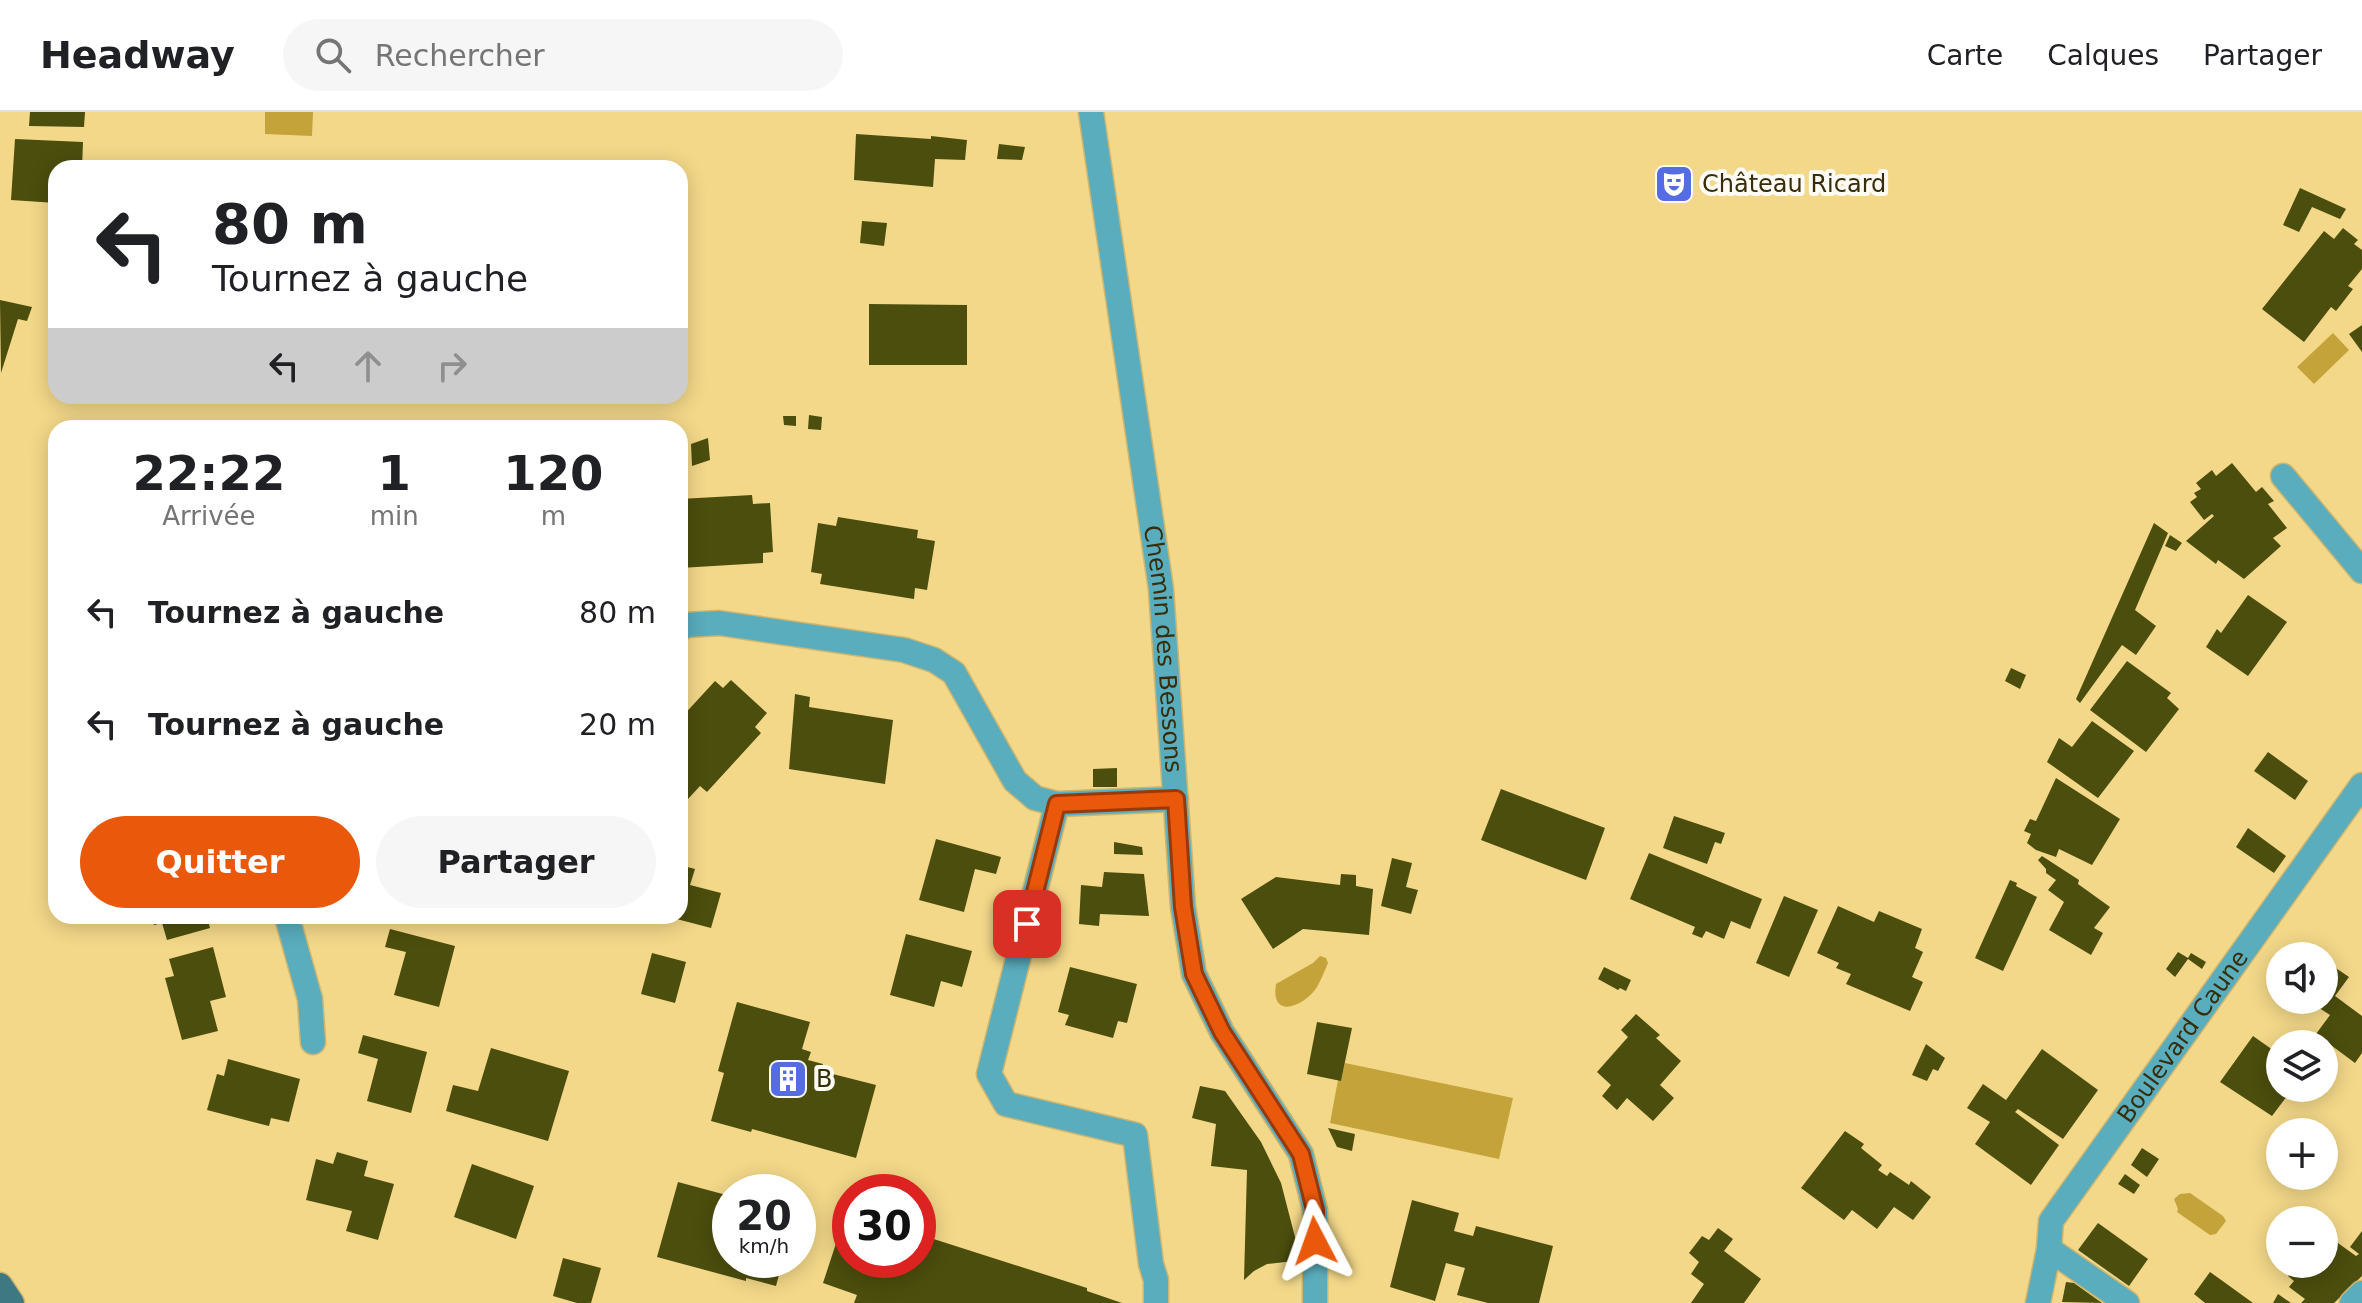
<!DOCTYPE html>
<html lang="fr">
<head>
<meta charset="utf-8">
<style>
  :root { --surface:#fff; --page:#f6f6f6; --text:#202124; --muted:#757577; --line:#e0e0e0; --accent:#ea580c }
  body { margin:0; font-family:"DejaVu Sans",sans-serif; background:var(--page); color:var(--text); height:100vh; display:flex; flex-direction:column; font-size:30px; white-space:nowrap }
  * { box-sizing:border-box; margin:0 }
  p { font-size:26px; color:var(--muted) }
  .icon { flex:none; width:44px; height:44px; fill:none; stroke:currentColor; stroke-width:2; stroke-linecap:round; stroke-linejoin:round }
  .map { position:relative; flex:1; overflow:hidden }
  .drawer { position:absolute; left:48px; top:308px; width:640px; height:504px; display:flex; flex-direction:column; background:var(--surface); border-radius:24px; box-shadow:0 4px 20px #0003 }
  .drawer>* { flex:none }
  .top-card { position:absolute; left:48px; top:48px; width:640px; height:244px; border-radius:24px; box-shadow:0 4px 20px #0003; background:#fff; color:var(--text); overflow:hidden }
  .tools { position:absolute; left:2266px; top:830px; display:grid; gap:16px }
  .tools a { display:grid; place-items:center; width:72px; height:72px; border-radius:50%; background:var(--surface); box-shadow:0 4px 20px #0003; font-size:40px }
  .speed { position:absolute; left:712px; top:1062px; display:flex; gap:16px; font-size:40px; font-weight:700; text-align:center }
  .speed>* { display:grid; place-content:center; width:104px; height:104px; border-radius:50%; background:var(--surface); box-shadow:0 4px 20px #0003; line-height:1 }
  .speed small { font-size:20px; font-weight:400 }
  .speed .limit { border:12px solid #d22; background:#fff; color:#111 }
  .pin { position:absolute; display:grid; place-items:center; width:68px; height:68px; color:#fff; margin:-34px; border-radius:16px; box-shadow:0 4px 12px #0006 }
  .me { position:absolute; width:88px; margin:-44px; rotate:356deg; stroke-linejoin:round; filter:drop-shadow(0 0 6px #0008) }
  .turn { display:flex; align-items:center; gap:28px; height:168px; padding:0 32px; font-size:36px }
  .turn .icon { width:104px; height:104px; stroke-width:2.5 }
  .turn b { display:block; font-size:56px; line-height:68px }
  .lanes { display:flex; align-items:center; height:76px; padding:0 32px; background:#0003; justify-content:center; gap:40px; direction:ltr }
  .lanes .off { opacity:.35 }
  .eta { display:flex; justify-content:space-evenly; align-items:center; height:136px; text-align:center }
  .eta b { font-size:48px; font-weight:700; line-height:56px }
  .action { display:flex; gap:16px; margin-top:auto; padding:16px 32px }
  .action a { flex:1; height:92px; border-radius:48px; background:var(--accent); color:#fff; font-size:32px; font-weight:700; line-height:92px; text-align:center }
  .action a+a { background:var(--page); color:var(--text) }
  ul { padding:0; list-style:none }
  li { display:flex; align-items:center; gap:24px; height:112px; padding:0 32px }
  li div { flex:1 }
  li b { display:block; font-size:30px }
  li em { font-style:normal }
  header { display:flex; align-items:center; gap:48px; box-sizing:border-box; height:112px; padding:0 40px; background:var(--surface); border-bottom:2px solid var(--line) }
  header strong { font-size:38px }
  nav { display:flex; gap:44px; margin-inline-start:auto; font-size:28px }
  .search { width:560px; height:72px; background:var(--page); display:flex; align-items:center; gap:20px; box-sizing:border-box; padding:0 28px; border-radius:44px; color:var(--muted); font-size:30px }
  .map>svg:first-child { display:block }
  .water { fill:#c3a33a }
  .building { fill:#4c4e0d }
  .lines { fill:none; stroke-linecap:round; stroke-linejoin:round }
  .minor-casing { stroke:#ceb670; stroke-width:27 }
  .major-casing { stroke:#ceb670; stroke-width:27 }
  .minor { stroke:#5aadbd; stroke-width:24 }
  .major { stroke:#3e7883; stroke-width:24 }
  .route-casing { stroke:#983908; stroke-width:20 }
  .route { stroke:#ea580c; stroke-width:14 }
  .labels { text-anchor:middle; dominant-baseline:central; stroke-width:8; stroke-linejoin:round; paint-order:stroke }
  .poi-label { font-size:24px; fill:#382d0b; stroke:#fefbf4; text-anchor:start }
  .street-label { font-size:24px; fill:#382d0b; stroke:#fefbf4 }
</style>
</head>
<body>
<header>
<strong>Headway</strong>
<div class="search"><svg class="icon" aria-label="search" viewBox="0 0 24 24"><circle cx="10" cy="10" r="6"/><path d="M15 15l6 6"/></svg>Rechercher</div>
<nav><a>Carte</a><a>Calques</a><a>Partager</a></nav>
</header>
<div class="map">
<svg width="2362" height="1191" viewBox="0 0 2362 1191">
  <rect width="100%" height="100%" fill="#f3d889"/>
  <g class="water">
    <path d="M265,0H313L312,24L265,22Z"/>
    <path d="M2333,221L2349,238L2314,272L2297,255Z"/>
    <path d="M1320,844L1326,846L1328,851C1325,858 1321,868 1317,875C1304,895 1270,908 1276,872L1313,851Z"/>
    <path d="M1345,951L1513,986L1499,1047L1330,1011L1338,968H1341Z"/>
    <path d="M2190,1081L2223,1104L2226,1109L2216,1122L2210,1123L2177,1100L2178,1097L2174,1087L2180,1082Z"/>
  </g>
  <g class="building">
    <path d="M30,0H85L84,15L29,14Z"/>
    <path d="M856,22L931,27V24L967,28L965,48L935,47L933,75L854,68Z"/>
    <path d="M15,27L83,30L82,56H56V91L11,88Z"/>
    <path d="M999,32L1025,35L1022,48L997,47Z"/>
    <path d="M2300,76L2344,96L2346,97L2340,107L2312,95L2299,120L2283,113Z"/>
    <path d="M862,109L887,111L884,134L860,131Z"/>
    <path d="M2343,116L2358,128L2354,132L2362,138V157L2348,174L2353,177L2336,199L2331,195L2304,230L2262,197L2324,119L2334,127Z"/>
    <path d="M0,188L32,195L27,209L18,207L1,261Z"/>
    <path d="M869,192L967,193V253H869Z"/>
    <path d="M2362,213V240L2349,222Z"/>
    <path d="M809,303L822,305L821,318L808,317Z"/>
    <path d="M783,304H796V314L784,313Z"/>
    <path d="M708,326L710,348L692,354L691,332Z"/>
    <path d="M2232,351L2256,380L2262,375L2274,389L2268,392L2287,416L2273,426L2281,434L2244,467L2218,448L2216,452L2186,429L2214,404L2212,402L2204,408L2190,390L2197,385L2194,381L2201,377L2196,371L2212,358L2216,364Z"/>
    <path d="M752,383L753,392L770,391L773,440L763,441V451L680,456V387Z"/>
    <path d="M838,405L918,418L917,426L935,429L927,478L915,476L914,487L820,472L822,462L811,460L818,411L836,414Z"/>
    <path d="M2154,411L2168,421L2135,498L2156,514L2136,543L2122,533L2080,591L2076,587Z"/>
    <path d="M2170,423L2182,431L2176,439L2165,434Z"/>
    <path d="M2248,483L2287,510L2248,564L2206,535L2217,517L2221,521Z"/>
    <path d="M2127,549L2171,581L2167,586L2179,597L2146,640L2090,598Z"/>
    <path d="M2011,556L2026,563L2020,577L2005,569Z"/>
    <path d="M731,568L767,601L755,615L761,621L707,680L700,674L688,687L680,679V607L715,569L723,576Z"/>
    <path d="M795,582L810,585L809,595L893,608L885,672L789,657Z"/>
    <path d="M2092,609L2134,639L2098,686L2047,650L2059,626L2072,635Z"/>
    <path d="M2268,640L2308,669L2295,688L2254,659Z"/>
    <path d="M1117,656V675H1093V657Z"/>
    <path d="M2056,666L2120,707L2092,753L2059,737L2056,745L2036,738L2027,731L2031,722L2024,719L2030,707L2036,709Z"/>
    <path d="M1501,677L1605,716L1586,768L1481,728Z"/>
    <path d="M1674,704L1725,721L1721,732L1715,730L1707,752L1663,736Z"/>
    <path d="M2248,716L2286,744L2274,761L2236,735Z"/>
    <path d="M936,727L1001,745L996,762L975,757L964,800L919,788Z"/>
    <path d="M1114,730L1142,735L1143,743L1114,742Z"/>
    <path d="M1649,741L1762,787L1750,817L1731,809L1724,827L1706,819L1702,826L1692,822L1695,815L1630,787Z"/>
    <path d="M2042,744L2079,768L2078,772L2110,795L2094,816L2103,821L2091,843L2049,818L2064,790L2048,778L2056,768L2046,761V757L2038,748Z"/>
    <path d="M1392,746L1412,751L1406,775L1418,778L1411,802L1381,794Z"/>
    <path d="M680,753L695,757L690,773L721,781L711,816L669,805L680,804Z"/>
    <path d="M1104,760L1144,762L1149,804L1100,802L1099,814L1079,812L1081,773L1102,775Z"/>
    <path d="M1341,762L1356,763V774L1373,777L1369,823L1303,817L1273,837L1241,787L1276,765L1340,773Z"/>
    <path d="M2010,768L2017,771L2016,774L2037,785L2003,859L1975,846Z"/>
    <path d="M1784,784L1818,798L1789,865L1756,851Z"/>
    <path d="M1838,794L1874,810L1879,799L1922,817L1915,836L1923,840L1912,865L1923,870L1910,899L1846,872L1851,862L1836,856L1839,851L1817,841Z"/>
    <path d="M151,804H207L210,816L167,828L162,811L154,813Z"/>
    <path d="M390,817L455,834L439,895L394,883L406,840L385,835Z"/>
    <path d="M906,822L972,839L962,875L941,869L934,895L890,883Z"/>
    <path d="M213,835L226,885L210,889L218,919L182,928L165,866L174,864L169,847Z"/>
    <path d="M2305,835L2318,844H2299Z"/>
    <path d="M2178,840L2188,846L2191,841L2206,850L2202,857L2188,847L2175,865L2166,857Z"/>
    <path d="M652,841L686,850L675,891L641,882Z"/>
    <path d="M2324,848L2349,865L2335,884L2362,904V941L2355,951L2316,922L2330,903L2307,888H2324Z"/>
    <path d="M1070,855L1137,872L1127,911L1118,909L1113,926L1065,913L1069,903L1058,900Z"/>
    <path d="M1604,855L1631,868L1626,879L1620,876L1618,878L1598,867Z"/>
    <path d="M737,890L810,910L802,937L811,940L808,948L823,952L821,959L876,973L856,1046L752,1017L751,1020L711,1009L724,961L718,959Z"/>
    <path d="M1636,902L1660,923L1656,926L1681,949L1660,973L1674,986L1653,1009L1627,986L1617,998L1602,984L1611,973L1597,960L1628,925L1621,918Z"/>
    <path d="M1317,910L1352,916L1341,969L1307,962Z"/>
    <path d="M363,923L427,940L411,1001L367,989L378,947L358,941Z"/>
    <path d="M2253,924L2280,943V976H2293L2272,1004L2220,970Z"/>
    <path d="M1926,932L1945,946L1938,959L1933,957L1927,969L1912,963Z"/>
    <path d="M491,936L569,959L548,1029L446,999L453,973L478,979Z"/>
    <path d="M2042,937L2098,978L2063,1027L2018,997L2015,1000L2059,1033L2031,1073L1975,1032L1990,1010L1967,996L1983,972L2006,988Z"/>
    <path d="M228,947L300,967L289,1010L271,1006L269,1014L207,998L217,962L224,964Z"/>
    <path d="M1200,974L1225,979L1261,1030L1281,1071L1295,1125L1294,1149L1267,1152L1254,1159L1244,1168L1247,1058L1211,1054L1216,1012L1192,1006Z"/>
    <path d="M1328,1016L1355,1022L1352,1039L1337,1035Z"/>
    <path d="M1845,1019L1864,1032L1861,1036L1882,1053L1878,1058L1887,1064L1890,1060L1909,1073L1911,1069L1931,1085L1913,1108L1894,1095L1877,1117L1852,1098L1844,1108L1801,1076Z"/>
    <path d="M2142,1036L2159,1047L2147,1065L2131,1053Z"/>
    <path d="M337,1040L368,1049L364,1064L394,1072L378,1128L346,1119L352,1099L306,1088L316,1047L333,1052Z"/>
    <path d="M472,1052L534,1074L516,1127L454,1105Z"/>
    <path d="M2125,1062L2140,1073L2134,1082L2118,1072Z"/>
    <path d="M678,1070L730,1084V1148H783L776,1174L746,1166V1169L657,1145Z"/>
    <path d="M1412,1088L1459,1101L1454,1119L1473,1124L1476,1114L1553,1134L1539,1191H1488L1457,1183L1465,1156L1446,1151L1435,1189L1390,1175Z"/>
    <path d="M847,1098L850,1099V1148H918V1122L1087,1176V1179L1122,1191H854L857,1183L823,1171Z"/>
    <path d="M2098,1111L2148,1147L2129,1174L2078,1138Z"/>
    <path d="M1718,1116L1733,1127L1724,1139L1761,1167L1744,1191H1691L1704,1172L1691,1162L1699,1150L1689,1141L1702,1124L1709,1128Z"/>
    <path d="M2362,1119V1164L2334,1191H2301L2305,1187L2289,1175L2294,1169L2288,1164L2297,1152H2324V1121L2356,1144L2359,1142L2350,1135Z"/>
    <path d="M563,1146L601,1156L591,1191H577L553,1184Z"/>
    <path d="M2210,1160L2224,1170L2253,1191H2205L2194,1182Z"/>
    <path d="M2066,1170L2074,1171L2102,1191L2062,1190Z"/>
    <path d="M2278,1182L2291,1191H2273Z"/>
  </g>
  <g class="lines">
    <g class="minor-casing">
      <g id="minor">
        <path id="s1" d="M1091,0L1161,477L1183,795L1194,862L1222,920L1301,1042L1315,1098V1191"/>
        <path d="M2283,364L2362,459"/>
        <path d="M680,517L686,513L719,511L904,538L934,548L954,561L1015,669L1035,686L1057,692L1176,687"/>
        <path d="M1057,692L989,962L1006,992L1135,1023L1151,1152L1156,1168V1191"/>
        <path d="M290,804L287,805L310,887L313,930"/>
        <path d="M2049,1137L2127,1191"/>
        <path id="s2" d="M2038,1191L2049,1137L2051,1109L2362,673"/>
        <path d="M2352,1191L2362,1181"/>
      </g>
    </g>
    <g class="major-casing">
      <path id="major" d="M0,1173L12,1191"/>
    </g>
    <use href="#minor" class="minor"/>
    <use href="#major" class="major"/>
  </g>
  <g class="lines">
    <g class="route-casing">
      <path id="route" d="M1027,812L1057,692L1176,687L1183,795L1194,862L1222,920L1301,1042L1315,1098V1129"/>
    </g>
    <use href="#route" class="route"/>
  </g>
  <defs>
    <g id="theatre-square" transform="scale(2)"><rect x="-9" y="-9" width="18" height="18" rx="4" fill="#566ce3" stroke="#fefbf4"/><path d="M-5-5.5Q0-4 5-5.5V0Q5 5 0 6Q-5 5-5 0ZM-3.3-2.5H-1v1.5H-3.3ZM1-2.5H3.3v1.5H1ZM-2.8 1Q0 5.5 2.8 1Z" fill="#fff"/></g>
    <g id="building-square" transform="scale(2)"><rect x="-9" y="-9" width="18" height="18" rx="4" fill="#566ce3" stroke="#fefbf4"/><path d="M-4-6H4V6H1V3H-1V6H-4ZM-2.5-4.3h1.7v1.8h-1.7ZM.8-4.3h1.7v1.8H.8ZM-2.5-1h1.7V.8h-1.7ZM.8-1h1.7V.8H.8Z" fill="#fff"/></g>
  </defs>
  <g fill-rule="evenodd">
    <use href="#theatre-square" x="1674" y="72"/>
    <use href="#building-square" x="788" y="967"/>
  </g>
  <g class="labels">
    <g class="poi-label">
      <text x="1702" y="72">Château Ricard</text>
      <text x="816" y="967">B</text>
    </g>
    <g class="street-label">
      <text stroke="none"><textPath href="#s1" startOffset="542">Chemin des Bessons</textPath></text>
      <text stroke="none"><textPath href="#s2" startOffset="310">Boulevard Caune</textPath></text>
    </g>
  </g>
</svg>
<div class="tools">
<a><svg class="icon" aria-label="sound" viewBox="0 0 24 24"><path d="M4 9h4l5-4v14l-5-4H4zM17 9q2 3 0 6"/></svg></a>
<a><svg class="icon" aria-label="layers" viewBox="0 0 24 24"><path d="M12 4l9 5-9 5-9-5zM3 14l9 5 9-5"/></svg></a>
<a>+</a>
<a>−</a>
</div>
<div class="speed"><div>20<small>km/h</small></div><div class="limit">30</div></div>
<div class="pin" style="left:1027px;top:812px;background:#d93025"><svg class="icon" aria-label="arrive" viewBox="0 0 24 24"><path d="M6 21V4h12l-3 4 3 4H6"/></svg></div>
<svg class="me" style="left:1315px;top:1129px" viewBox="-20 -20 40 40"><path d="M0-17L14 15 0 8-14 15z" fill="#ea580c" stroke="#fff" stroke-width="4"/></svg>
<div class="top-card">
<div class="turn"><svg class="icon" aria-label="left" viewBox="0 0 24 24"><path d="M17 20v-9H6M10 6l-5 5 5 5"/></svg><div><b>80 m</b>Tournez à gauche</div></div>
<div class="lanes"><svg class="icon" aria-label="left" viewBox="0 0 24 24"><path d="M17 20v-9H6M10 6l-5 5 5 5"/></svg><svg class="icon off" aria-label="ahead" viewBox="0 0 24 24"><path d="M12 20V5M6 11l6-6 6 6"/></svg><svg class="icon off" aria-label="right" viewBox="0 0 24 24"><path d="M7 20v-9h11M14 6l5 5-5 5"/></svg></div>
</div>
<section class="drawer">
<div class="eta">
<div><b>22:22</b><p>Arrivée</p></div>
<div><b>1</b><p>min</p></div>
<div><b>120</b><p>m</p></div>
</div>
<ul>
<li><svg class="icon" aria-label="left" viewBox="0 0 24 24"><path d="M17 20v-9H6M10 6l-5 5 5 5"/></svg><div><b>Tournez à gauche</b></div><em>80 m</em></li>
<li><svg class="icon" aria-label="left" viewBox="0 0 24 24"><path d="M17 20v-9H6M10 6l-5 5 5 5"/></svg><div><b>Tournez à gauche</b></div><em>20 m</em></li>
</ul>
<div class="action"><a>Quitter</a><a>Partager</a></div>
</section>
</div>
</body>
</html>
